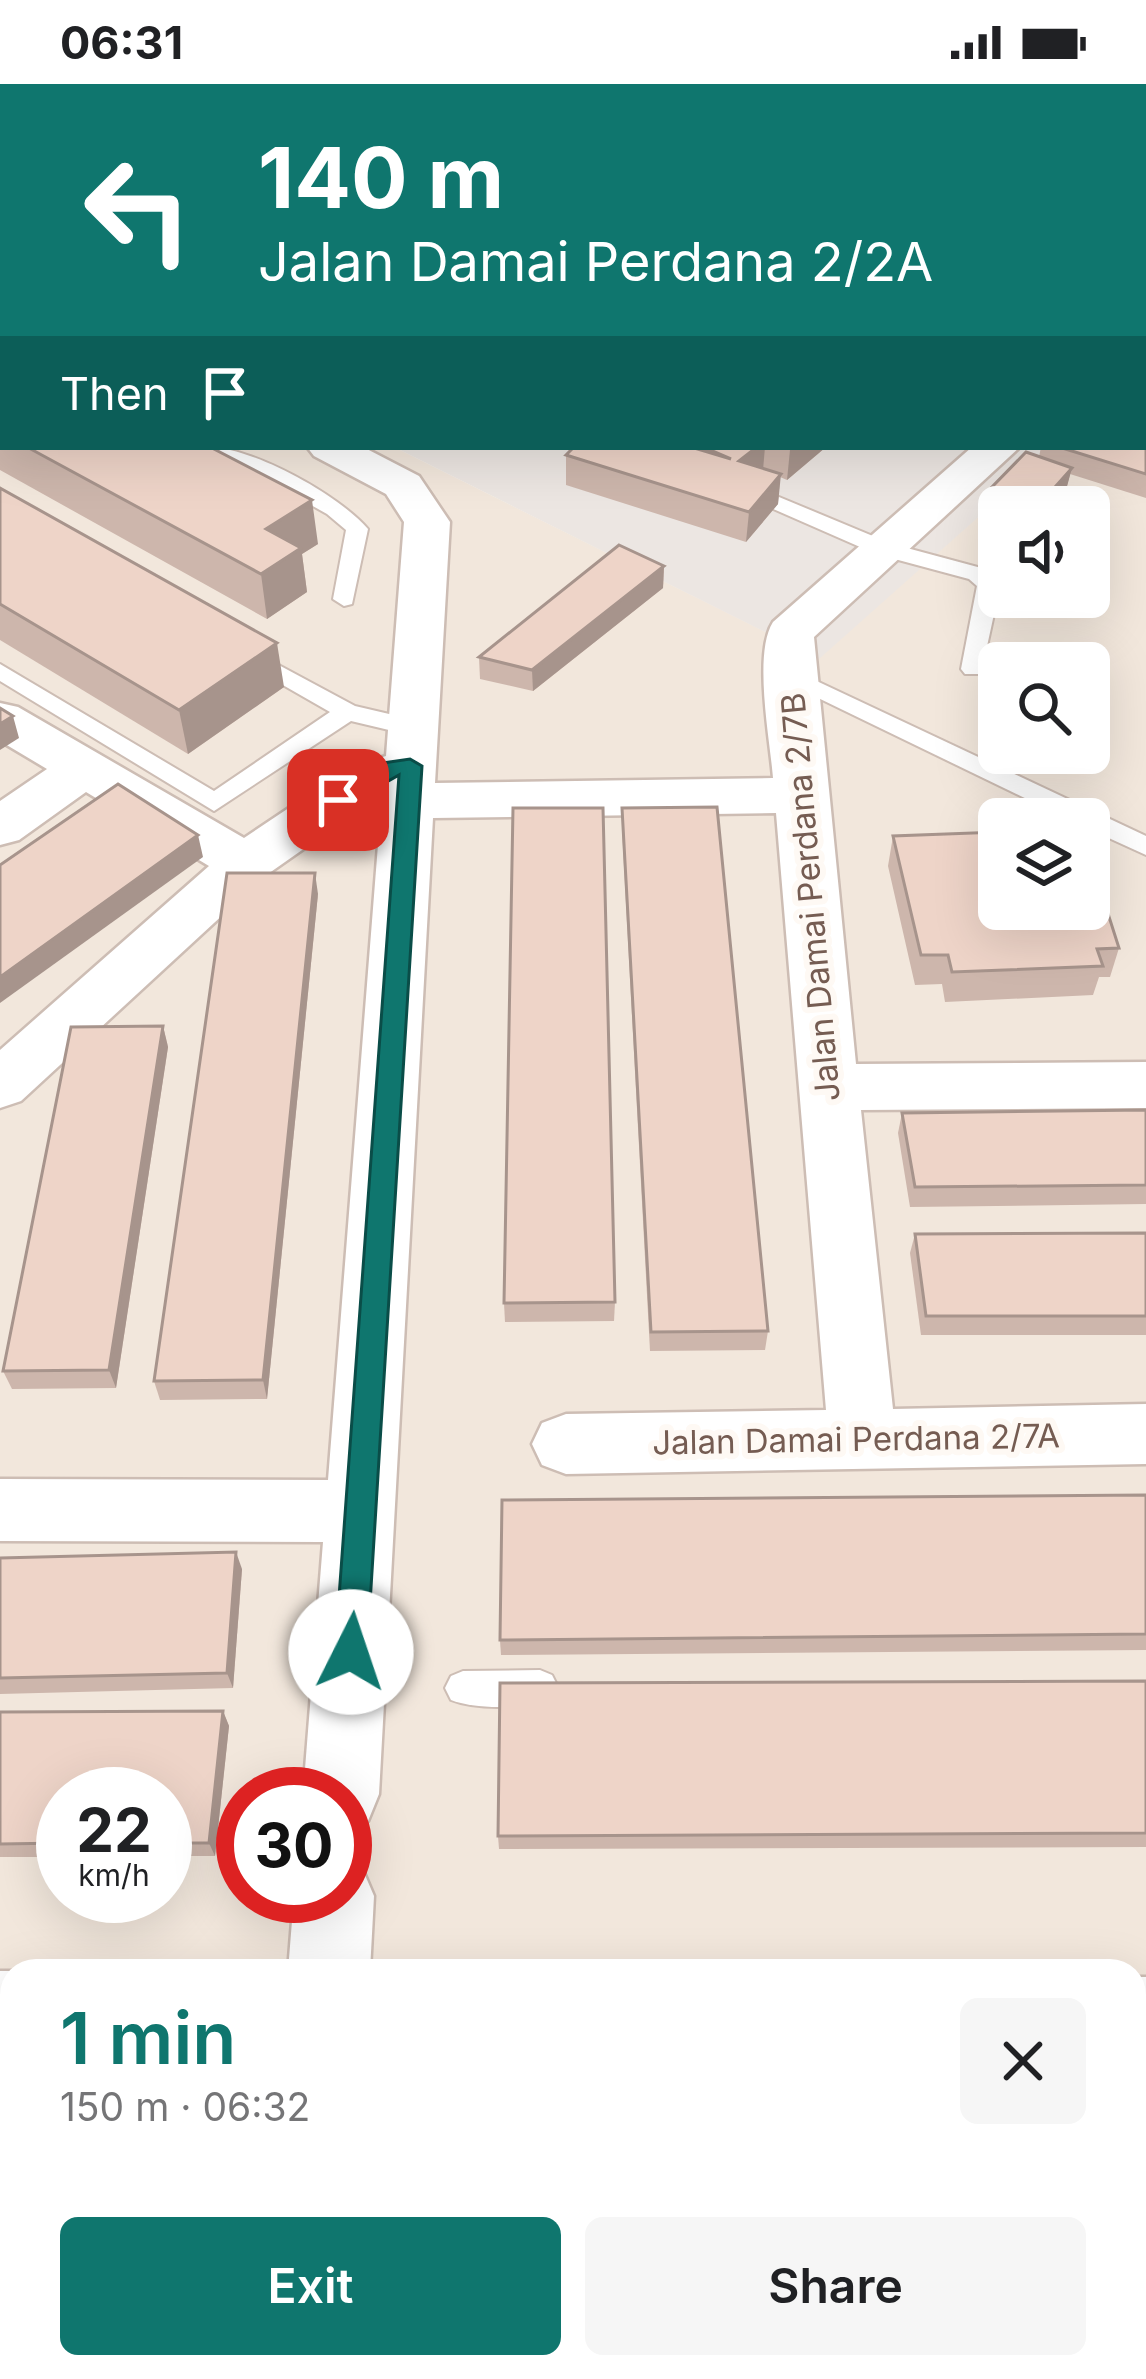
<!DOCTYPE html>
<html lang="en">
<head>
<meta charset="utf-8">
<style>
  :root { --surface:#fff; --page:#f6f6f6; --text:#202124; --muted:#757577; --accent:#0f766e }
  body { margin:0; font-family:Inter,sans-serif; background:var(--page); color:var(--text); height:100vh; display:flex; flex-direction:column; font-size:45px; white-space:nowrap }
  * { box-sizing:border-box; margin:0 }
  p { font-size:39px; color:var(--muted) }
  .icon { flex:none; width:66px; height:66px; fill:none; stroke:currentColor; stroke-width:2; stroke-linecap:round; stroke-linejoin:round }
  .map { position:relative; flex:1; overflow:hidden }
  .drawer { position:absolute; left:0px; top:1875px; width:1146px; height:420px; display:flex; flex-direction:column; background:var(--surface); border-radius:36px 36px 0 0; box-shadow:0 12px 48px #0002 }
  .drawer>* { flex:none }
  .top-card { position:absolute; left:0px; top:0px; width:1146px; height:366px; box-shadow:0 12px 48px #0002; background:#0f766e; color:#fff; overflow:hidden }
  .tools { position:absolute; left:978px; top:402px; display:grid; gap:24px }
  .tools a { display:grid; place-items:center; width:132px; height:132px; border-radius:18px; background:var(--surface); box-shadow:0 12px 48px #0002; font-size:60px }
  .speed { position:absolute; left:36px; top:1683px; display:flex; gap:24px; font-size:60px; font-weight:700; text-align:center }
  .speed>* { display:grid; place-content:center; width:156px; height:156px; border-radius:50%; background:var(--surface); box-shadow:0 12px 48px #0002; line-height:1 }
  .speed small { font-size:30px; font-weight:400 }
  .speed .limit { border:18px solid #d22; background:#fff; color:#111 }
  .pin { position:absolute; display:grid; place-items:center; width:102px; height:102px; color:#fff; margin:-51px; border-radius:24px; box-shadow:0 6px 18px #0006 }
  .me { position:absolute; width:132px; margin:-66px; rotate:4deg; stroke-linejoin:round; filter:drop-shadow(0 0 9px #0008) }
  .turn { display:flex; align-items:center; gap:42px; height:252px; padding:0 60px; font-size:54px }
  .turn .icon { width:156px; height:156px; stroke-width:2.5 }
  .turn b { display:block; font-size:84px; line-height:102px }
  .then { display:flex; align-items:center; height:114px; padding:0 60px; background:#0003; gap:24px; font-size:45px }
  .round { display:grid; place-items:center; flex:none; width:126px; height:126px; border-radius:18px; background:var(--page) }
  .overview { display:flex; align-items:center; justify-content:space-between; height:204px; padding:0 60px }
  h1 { font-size:72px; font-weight:600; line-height:90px; color:var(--accent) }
  .primary-button { display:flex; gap:24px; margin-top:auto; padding:24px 60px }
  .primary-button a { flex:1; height:138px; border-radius:18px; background:var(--accent); color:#fff; font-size:48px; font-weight:600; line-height:138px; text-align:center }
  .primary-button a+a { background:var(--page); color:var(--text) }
  .status { display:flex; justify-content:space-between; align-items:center; height:84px; padding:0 60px; background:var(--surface); direction:ltr }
  .status svg { height:33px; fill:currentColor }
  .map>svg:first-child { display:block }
  .residential { fill:#f2e7dc; fill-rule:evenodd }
  .industrial { fill:#ece6e2 }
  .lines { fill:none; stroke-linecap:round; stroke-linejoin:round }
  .lane-casing { stroke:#cdbdb4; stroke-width:4 }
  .street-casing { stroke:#cdbdb4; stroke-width:5 }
  .lane { fill:#fff; fill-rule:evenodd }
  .street { fill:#fff; fill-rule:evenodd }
  .wall { fill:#cdb6ac }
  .shaded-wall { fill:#a7948c }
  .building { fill:#eed4c8; stroke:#a7948c; stroke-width:3 }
  .route { fill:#0f766e; stroke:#0a4d48; stroke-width:3 }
  .labels { text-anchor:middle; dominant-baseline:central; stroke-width:12; stroke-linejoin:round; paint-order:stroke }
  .street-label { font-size:33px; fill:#755c52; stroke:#fef9f4 }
</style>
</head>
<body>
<div class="status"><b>06:31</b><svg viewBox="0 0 49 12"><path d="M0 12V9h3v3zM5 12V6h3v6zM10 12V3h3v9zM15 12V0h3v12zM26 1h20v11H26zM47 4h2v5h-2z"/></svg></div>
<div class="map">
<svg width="1146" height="2295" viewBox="0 0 1146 2295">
  <rect width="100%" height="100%" fill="#fbf5ed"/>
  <path class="residential" d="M0,167L3,363H394L818,574L1057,363H1143L1146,284V2295H0ZM999,423H1089V513H999ZM999,579H1089V669H999ZM999,735H1089V825H999ZM63,1710H165V1812H63ZM243,1710H345V1812H243ZM12,1887H1134V2283H12Z"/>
  <path class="industrial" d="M394,363H1057L819,575Z"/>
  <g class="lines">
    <g class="lane-casing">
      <g id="lane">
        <path d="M208,363C252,363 339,411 368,445L352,520L344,522L333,515L346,446L327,430Z"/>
        <path d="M779,413L892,460L985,485L997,495L999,507L981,590H965L961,585L977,502L969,495L876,470L771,424L768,419Z"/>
        <path d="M247,564L355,622L419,637L422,643L410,651L351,637L214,727L0,597V580L214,707L330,628L239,576V566Z"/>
        <path d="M789,584L1146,752V771L1089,745V735H1068L781,596V586Z"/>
        <path d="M540,1586L552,1591L558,1603L552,1615C527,1625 476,1626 451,1616L445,1604L451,1592L463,1587Z"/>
        <path d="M235,2283H279L278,2295H234Z"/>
      </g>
    </g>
    <g class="street-casing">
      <g id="street">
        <path d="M576,0H616L619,3H578Z"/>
        <path d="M0,181L3,182V206L0,205Z"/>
        <path d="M1146,219V245L1143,246V220Z"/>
        <path d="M307,363H363L419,392L450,438L435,699L773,694C770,656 753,569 773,538L972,363H1020L814,553L856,980L1146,978V1024L861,1026L893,1325L1146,1320V1380L566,1390L542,1381L532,1360L542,1339L566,1330L826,1326L776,729L433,734L379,1710L368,1737L345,1746V1710H303L323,1458L0,1457V1395L328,1396L382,710L265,792L21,1017L0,1024V966L209,782L86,708L19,756L0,761V717L47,685L0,657V619L18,623L244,754L350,683L386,672L404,438L386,410L314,372Z"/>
        <path d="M345,1777L362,1784L374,1812L370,1887H288L294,1812H345Z"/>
        <rect x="0" y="1887" width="12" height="82"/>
        <rect x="1134" y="1893" width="12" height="82"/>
        <path d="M1029,2283H1119L1122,2295H1030Z"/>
      </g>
    </g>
    <use href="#lane" class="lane"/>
    <use href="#street" class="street"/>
  </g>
  <g class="wall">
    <path d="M0,0L3,3V161L0,159Z"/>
    <path d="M742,0H1146L1143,3H751Z"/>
    <path d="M0,220L3,222V363H210L318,460L302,470L307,508L267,535L0,386Z"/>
    <path d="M1146,357V414L1070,390L1066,406L1051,423H999V429L988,425L992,403L1039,373L1041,363H1143Z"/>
    <path d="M574,363H826L787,396L780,393L778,420L746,458L566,401V371Z"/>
    <path d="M0,404L284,603L188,670L0,556Z"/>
    <path d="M664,482L663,504L533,607L480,595L479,573Z"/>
    <path d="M622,724L768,1247L765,1266L650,1267L622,746Z"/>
    <path d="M893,752L1119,864L1110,893H1099L1093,911L945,918L942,900L915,901L888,782Z"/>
    <path d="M318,810L267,1315L160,1316L154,1297Z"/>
    <path d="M163,942L168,963L116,1304L12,1305L3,1287Z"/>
    <path d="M1146,1026V1120L910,1123L898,1049L902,1029Z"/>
    <path d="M1146,1149V1251H921L910,1169L915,1150Z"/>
    <path d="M615,1218L614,1237L505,1238L504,1219Z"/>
    <path d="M1146,1411V1566L501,1571L500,1556Z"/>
    <path d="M0,1474L242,1485L233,1604L0,1610Z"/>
    <path d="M1146,1597V1763L499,1765L498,1752Z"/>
    <path d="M223,1627L229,1642L215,1772H165V1710H63V1773H0V1628Z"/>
    <rect x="0" y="2062" width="12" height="218"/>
  </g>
  <g class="shaded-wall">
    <path d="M344,0H400L395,3H338Z"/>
    <path d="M1146,134V157L1143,160V136Z"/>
    <path d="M3,254V278L0,280V255Z"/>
    <path d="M757,363H765L763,386L739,377Z"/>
    <path d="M793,363H826L787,396L790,366Z"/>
    <path d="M1072,384L1066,406L1051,423H1038Z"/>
    <path d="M781,390L778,420L746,458L749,428Z"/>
    <path d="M312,416L318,460L302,470L307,508L267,535L261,490L266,445Z"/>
    <path d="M664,482L663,504L533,607L532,586Z"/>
    <path d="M277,559L284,603L188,670L179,626Z"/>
    <path d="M13,632L19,654L0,666V640Z"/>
    <path d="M198,751L203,773L0,919V893Z"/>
    <path d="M315,789L318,810L267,1315L263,1296Z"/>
    <path d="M163,942L168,963L116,1304L109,1286Z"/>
    <path d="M236,1468L242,1485L233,1604L227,1589Z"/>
    <path d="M223,1627L229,1642L215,1772L209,1759Z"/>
  </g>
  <g class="building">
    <path d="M0,0H344L338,3H3V135L0,134Z"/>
    <path d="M391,0H477L485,3H386Z"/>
    <path d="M828,0H1146V134L1143,136V3H837Z"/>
    <path d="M0,220L3,222V254L0,255Z"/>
    <path d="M3,276V350L0,348V277Z"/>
    <path d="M1143,357H1146V390L1059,363H1143Z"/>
    <path d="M27,363H210L312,416L266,445L301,464L261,490Z"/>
    <path d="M574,363H691L731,375L703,363H757L739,377L781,390L749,428L566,371Z"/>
    <path d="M1026,368L1072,384L1039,421L992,403Z"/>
    <path d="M0,404L277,559L179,626L0,520Z"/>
    <path d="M619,461L664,482L532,586L479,573Z"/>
    <path d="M0,624L13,632L0,640Z"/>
    <path d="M118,700L198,751L0,893V781Z"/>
    <path d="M717,723L768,1247L651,1248L622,724Z"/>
    <path d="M513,724H603L615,1218L504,1219Z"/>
    <path d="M999,748V825H1089V770L1119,864L1097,865L1103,882L952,888L948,871H921L893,752Z"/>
    <path d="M227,789H315L263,1296L154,1297Z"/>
    <path d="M163,942L109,1286L3,1287L71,943Z"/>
    <path d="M1146,1026V1101L915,1103L902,1029Z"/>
    <path d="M1146,1149V1232H926L915,1150Z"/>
    <path d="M1146,1411V1550L500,1556L502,1416Z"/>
    <path d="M236,1468L227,1589L0,1594V1474Z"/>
    <path d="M1146,1597V1749L498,1752L500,1599Z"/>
    <path d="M223,1627L209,1759H165V1710H63V1759L0,1760V1628Z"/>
    <rect x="0" y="2062" width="12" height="213"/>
  </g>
  <path class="route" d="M410,675L422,682L367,1568L362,1579L351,1583L339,1579L335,1568L399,691L346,721H329L326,716L383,679Z"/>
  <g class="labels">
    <g class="street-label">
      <text transform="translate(810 813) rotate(-95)">Jalan Damai Perdana 2/7B</text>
      <text transform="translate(856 1355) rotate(-1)">Jalan Damai Perdana 2/7A</text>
    </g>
  </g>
</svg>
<div class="tools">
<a><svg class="icon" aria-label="sound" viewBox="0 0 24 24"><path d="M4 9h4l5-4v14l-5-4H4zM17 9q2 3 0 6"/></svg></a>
<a><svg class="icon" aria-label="search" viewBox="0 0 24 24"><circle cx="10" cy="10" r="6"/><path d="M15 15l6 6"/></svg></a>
<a><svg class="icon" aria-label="layers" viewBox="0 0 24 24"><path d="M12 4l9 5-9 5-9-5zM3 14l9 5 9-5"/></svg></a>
</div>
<div class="speed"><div>22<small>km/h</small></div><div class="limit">30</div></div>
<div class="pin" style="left:338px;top:716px;background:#d93025"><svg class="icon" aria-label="arrive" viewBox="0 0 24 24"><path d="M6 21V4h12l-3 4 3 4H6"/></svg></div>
<svg class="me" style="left:351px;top:1568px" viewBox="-20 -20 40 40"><circle r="19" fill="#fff"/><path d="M0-13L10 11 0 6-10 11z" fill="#0f766e"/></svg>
<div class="top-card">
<div class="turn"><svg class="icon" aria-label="left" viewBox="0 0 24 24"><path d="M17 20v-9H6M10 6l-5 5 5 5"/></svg><div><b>140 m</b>Jalan Damai Perdana 2/2A</div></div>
<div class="then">Then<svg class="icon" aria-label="arrive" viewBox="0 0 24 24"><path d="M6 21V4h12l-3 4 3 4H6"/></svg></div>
</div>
<section class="drawer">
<div class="overview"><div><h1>1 min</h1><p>150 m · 06:32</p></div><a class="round"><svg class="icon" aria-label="close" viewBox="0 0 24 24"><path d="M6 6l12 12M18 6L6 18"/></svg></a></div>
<div class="primary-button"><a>Exit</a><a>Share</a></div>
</section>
</div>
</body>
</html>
